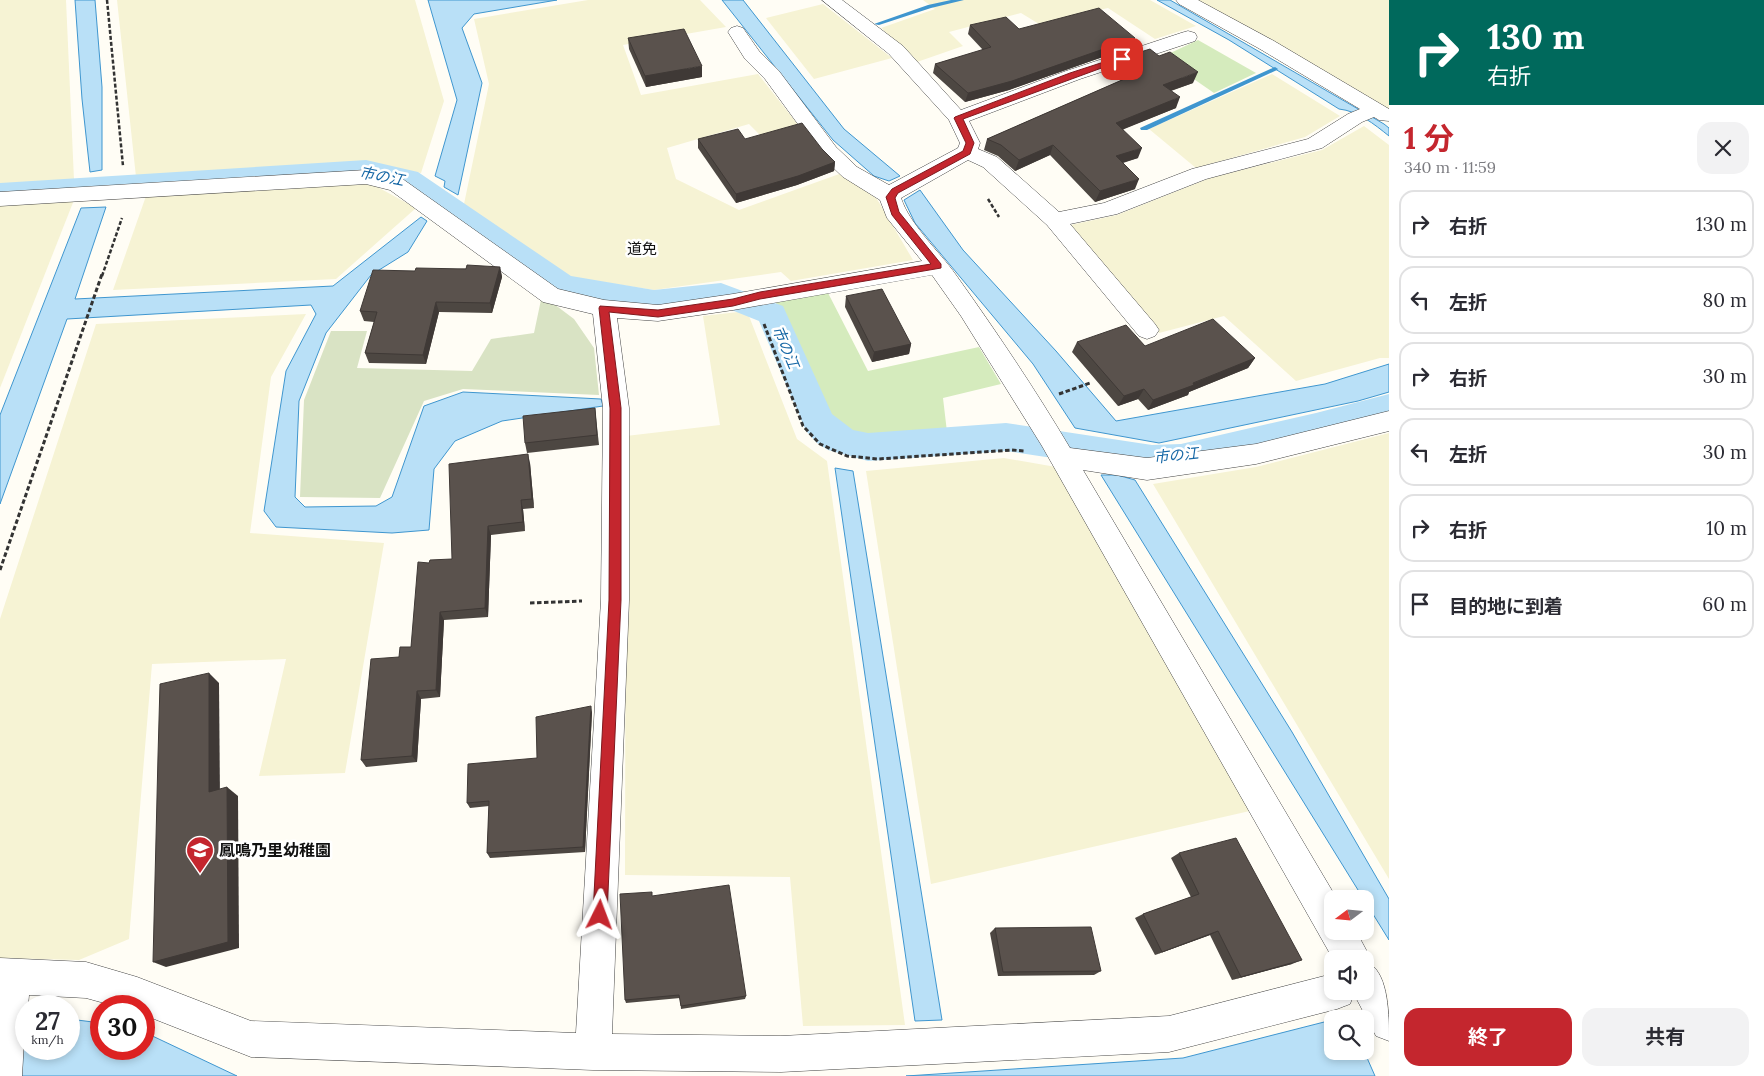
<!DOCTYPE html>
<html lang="ja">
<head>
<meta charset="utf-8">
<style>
  :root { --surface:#fff; --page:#f2f2f3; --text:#2b2b33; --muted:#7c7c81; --line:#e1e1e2; --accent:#c4262e }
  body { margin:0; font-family:Lora,"Noto Sans JP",serif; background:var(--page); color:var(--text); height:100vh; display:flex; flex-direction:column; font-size:19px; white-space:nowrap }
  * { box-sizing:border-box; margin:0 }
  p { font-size:16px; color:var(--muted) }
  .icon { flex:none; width:28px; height:28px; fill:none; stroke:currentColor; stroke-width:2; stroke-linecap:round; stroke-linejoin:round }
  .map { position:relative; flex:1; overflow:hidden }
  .drawer { display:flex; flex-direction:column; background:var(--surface); width:375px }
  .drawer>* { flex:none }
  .guide { background:#00695c; color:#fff; overflow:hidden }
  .needle { width:32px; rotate:254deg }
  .fabs { position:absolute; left:1324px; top:890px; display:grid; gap:10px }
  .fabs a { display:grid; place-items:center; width:50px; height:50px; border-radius:10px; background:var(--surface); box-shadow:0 2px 8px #0003; font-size:25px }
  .speed { position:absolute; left:15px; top:995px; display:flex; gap:10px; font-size:25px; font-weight:700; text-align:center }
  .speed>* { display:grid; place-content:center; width:65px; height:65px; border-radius:50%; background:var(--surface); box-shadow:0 2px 8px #0003; line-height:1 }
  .speed small { font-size:12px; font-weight:400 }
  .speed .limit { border:8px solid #d22; background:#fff; color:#111 }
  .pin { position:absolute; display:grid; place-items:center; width:42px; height:42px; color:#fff; margin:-21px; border-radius:10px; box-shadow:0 2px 8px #0006 }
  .me { position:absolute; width:55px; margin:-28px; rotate:3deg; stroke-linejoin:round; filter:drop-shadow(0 0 4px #0008) }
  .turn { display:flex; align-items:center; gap:18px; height:105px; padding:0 15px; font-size:22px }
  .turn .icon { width:65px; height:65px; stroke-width:2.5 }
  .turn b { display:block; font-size:35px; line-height:42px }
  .round { display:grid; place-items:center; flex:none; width:52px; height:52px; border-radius:15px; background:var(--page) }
  .headline { display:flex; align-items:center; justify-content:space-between; height:85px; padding:0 15px }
  h1 { font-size:30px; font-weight:700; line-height:38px; color:var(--accent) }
  .button { display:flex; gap:10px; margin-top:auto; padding:10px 15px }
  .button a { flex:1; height:58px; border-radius:15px; background:var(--accent); color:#fff; font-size:20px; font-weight:700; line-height:58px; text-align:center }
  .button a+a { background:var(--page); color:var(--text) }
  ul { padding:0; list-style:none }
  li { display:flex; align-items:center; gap:15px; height:68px; margin:0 10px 8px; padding:0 5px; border:2px solid var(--line); border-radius:15px }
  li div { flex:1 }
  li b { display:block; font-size:19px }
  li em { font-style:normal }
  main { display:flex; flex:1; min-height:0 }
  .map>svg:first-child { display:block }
  .farmland { fill:#f6f3d4 }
  .green { fill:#d5ebbd }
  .cemetery { fill:#d9e3c4 }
  .water { fill:#b9e0f7; stroke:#3f96cf }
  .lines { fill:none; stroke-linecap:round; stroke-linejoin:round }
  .stream { fill:#3f96cf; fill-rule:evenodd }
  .canal { fill:#b9e0f7; fill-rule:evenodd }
  .street-casing { stroke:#444; stroke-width:1 }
  .path-far1 { stroke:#333; stroke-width:2.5; stroke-dasharray:4 2; stroke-linecap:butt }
  .path { stroke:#333; stroke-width:3; stroke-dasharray:4.5 2.5; stroke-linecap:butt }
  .street { fill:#fff; fill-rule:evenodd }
  .wall { fill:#4d4742 }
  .shaded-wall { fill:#3f3936 }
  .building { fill:#5a524d; stroke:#3f3936 }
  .route { fill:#c4262e; stroke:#7f191e }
  .labels { text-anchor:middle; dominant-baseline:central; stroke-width:5; stroke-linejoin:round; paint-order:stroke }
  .water-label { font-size:15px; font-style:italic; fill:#1768a6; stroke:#fff }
  .neighbourhood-label { font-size:15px; fill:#111; stroke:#fff }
  .near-poi-label { font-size:16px; font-weight:bold; fill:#111; stroke:#fff; text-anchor:start }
</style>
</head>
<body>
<main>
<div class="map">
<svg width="1389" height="1076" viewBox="0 0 1389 1076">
  <rect width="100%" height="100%" fill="#fffdf5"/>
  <g class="farmland">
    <path d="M0,0H66L74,180L0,185Z"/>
    <path d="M117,0H415L444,101L421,173L371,164L136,177Z"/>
    <path d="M588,0H700L726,27L623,45L641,95L758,74L799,126L761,136L749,124L667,148L676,179L739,210L842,173L877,199L913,260L791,281L781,272L654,290L564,276L464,204L489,84L474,19Z"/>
    <path d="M923,0H1150L1196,26L1155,39L1108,8L1039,24L1021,13L949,32L963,46L917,62L881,28L935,9Z"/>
    <path d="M1196,0H1389V111Z"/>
    <path d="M823,4L892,58L814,79L766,18Z"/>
    <path d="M1272,74L1340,116L1305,137L1196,168L1149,129Z"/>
    <path d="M1364,126L1389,145V358H1380L1296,381L1224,316L1159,333L1066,226L1117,215L1210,178L1322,150Z"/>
    <path d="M370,183L416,208L336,279L113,290L146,196Z"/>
    <path d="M74,200L0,388V205Z"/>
    <path d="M747,311L797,439L827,461L905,1025L803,1026L790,877L625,875L626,436L720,425L703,316Z"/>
    <path d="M306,314L271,377L250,533L384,543L345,773L259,776L286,659L152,664L129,939L79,960L0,958V619L96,324Z"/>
    <path d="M1389,433V879L1153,484L1256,467Z"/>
    <path d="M1004,458L1056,467L1254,810L931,884L866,471Z"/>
  </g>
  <g class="green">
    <path d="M1198,40L1256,73L1214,93L1162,57Z"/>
    <path d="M827,291L868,371L979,347L1001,384L943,398L947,432L852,437L828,424L775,301Z"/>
  </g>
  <path class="cemetery" d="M542,295L574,319L594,348L599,395L463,389L424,401L380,498L300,497L304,400L331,331H367L357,368L472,371L491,339L534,333Z"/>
  <g class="water">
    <path d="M75,0H95L102,87V170L90,172L82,99Z"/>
    <path d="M428,0H557L474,14L462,28L482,83L458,195L444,187L445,181L435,176L457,100Z"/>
    <path d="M722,0H743L844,129L900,176L889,181L874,176L833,140Z"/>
    <path d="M1157,0H1170L1384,124L1389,128V136C1374,124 1358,111 1339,109L1229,40Z"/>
    <path d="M920,190L963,250L1056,351L1116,421L1325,384L1389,364V392L1358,401L1159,443L1075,428L1033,364L915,223L904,200Z"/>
    <path d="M106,207L75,299L333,286L421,217L427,221L408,252L371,275L326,333L299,401L295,497L305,507L376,506L392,497L424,406L463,392L601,399L603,406L502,421L455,441L434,469L429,530L392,533L276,527L264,511L286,371L316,314L311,305L67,319L0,504V415L81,208Z"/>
    <path d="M835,468L853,471L942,1020L915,1021Z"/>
    <path d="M1101,475H1117L1135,480L1292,732L1389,899V940Z"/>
    <path d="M26,1013V1049H69V1019L101,1023V1049H144V1032L237,1076H19Z"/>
    <path d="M1332,1020V1051H1364L1375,1076H906L1183,1058Z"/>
  </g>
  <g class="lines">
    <g class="stream">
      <path d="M951,0H964L931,8L879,25L874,24L928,5Z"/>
      <path d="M1275,67L1278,69L1277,70L1147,130H1141L1140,128Z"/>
    </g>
    <path class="canal" d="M366,160L418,172L571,276L654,290L721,283L783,306L832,414L853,430L868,433L1006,423L1152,445L1181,444L1316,413L1389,394V420L1316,441L1181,472L1152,473L1006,451L868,461L828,450L817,443L806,431L759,321L719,305L654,312L552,294L398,186L366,178L0,201V183Z"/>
    <g class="street-casing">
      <path id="street" d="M822,0H842L903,46L961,110L1066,71L1181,33L1188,31L1195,33L1197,37L1195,41L1080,79L969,121L980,143L978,149L997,157L1059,212L1104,203L1192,169L1308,139L1348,114L1360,109L1260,49L1179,4L1176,0H1198L1274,41L1389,109V121L1379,120L1374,117L1362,122L1322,148L1206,179L1117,214L1070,224L1155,324L1159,330L1155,336L1147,339L1139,336L1047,225L983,167L968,160L901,198C910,225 939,251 956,275C996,331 1035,389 1070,448L1147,458L1256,444L1389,411V431L1256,464L1147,480L1083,470L1337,899H1332V931H1356L1371,959L1369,963C1389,975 1389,1016 1389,1041L1376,1036L1354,994L1350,1004L1337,1009L1169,1052L781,1072L593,1070L251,1057L144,1015V1006H115L86,998L29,995L28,1006H26L22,1076H0V958L86,962L137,977L251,1021L576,1033L601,600L603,408L593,314L543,302L390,190L366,184L0,206V192L366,170L404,180L558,289L604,300L658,305L733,294L922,261L887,218L880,200L843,177L822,157L765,79L745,59L728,32L731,28L737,26L743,28L759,51L779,71L836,147L857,167L889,185L958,148L960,143L949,120L889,54ZM932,275L961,316L1042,446L1333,959H1365V991H1332V974L1169,1016L781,1036L612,1034L629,600V408L617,318L658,321L733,310Z"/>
    </g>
    <g class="path-far1">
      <path d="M107,0L123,166"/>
      <path d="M988,199L999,217"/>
      <path d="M102,276L122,218"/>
    </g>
    <g class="path">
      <path d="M764,324L803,426L820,444L847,456L878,459L1012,450L1024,451"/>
      <path d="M1059,394L1090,383"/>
      <path d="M0,570L102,274"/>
      <path d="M530,603L582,601"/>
    </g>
    <use href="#street" class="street"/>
  </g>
  <g class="wall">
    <path d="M970,25L1019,29L1135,38L1131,47L1009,90L965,102L933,73L935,64L983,50L968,34Z"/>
    <path d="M628,38L702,77L646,87L629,49Z"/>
    <path d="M1131,55L1193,83L1171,91L1176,108L1123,129L1138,158L1123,163L1135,189L1095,202L1050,155L1015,171L998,156L984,150L987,139L1131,76L1127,65Z"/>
    <path d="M698,139H745L822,149L835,162L834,171L797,185L736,203L698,148Z"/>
    <path d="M500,267L502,277L492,313L439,312L426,364L369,363L365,353L374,322L364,321L360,311L415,271Z"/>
    <path d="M846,296L911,344L909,354L872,362L845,307Z"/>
    <path d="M1077,342L1145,346L1255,358L1248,368L1189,392L1188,395L1148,410L1138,399L1118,406L1072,352Z"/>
    <path d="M595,408L599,445L527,453L525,443Z"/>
    <path d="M530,463L534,508L523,509L525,531L491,535L488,617L444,620L440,697L421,699L417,762L366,767L361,760L399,657L411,647L429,563L452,559Z"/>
    <path d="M592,712L585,852L490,858L487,853L489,806L470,808L467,803L537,758Z"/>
    <path d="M1179,853L1292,964L1232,980L1210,935L1155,955L1135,918L1143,914L1191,897L1171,858Z"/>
    <path d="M652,896L746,996L745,999L681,1009L680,998L626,1003L625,1000Z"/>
    <path d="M995,928L1101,971L1094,975L998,976L990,933Z"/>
  </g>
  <g class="shaded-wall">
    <path d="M1135,38L1131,47L1009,90L965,102L968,93Z"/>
    <path d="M702,66V77L646,87L645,76Z"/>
    <path d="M1198,72L1193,83L1158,95L1163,85Z"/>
    <path d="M1180,97L1176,108L1112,134L1116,123Z"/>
    <path d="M1053,145L1050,155L1015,171L1019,160Z"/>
    <path d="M1142,148L1138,158L1111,166L1116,156Z"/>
    <path d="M835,162L834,171L797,185L736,203V194Z"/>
    <path d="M1139,179L1135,189L1095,202L1100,191Z"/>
    <path d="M500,267L502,277L492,313L490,303Z"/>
    <path d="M436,302L439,312L426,364L423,355Z"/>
    <path d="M911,344L909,354L872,362L874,352Z"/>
    <path d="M1255,358L1248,368L1189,392L1188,395L1148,410L1153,400Z"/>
    <path d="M1144,389L1138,399L1118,406L1124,396Z"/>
    <path d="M528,454L530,463L534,508L532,499Z"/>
    <path d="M521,500L523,509L525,531L523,522Z"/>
    <path d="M488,526L491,535L488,617L485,608Z"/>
    <path d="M440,612L444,620L440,697L436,690Z"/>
    <path d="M209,673L219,683L220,800L209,792Z"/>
    <path d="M417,691L421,699L417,762L412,756Z"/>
    <path d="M591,706L592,712L585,852L583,847Z"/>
    <path d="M227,787L238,796L239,948L166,967L153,962Z"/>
    <path d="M1218,931L1210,935L1155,955L1162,952Z"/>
    <path d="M1302,960L1292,964L1232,980L1241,977Z"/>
  </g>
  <g class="building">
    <path d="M1099,8L1135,38L1012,81L968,93L935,64L991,47L970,25L1006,17L1019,29Z"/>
    <path d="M684,29L702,66L645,76L628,38Z"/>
    <path d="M1150,49L1159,56L1170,52L1198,72L1163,85L1180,97L1116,123L1142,148L1116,156L1139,179L1100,191L1053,145L1019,160L1001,145L987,139L1138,73L1131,55Z"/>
    <path d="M802,123L822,149L835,162L798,176L736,194L698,139L738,129L745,139Z"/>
    <path d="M467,265L500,267L490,303L436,302L423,355L365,353L377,312L360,311L373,270L415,271L416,268L466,269Z"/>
    <path d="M882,289L911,344L874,352L846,296Z"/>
    <path d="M1213,319L1255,358L1193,383L1194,385L1153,400L1144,389L1124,396L1077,342L1126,325L1145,346Z"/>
    <path d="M595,408L597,435L525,443L523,416Z"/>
    <path d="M528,454L532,499L521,500L523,522L488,526L485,608L440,612L436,690L417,691L412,756L361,760L371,659L399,657L400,647H411L418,562L429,563L430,560L452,559L449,464Z"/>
    <path d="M209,673V792L227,787L228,942L153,962L158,756L160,684Z"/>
    <path d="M591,706L583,847L487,853L489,801L467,803L468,764L537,758L536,717Z"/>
    <path d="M1236,838L1302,960L1241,977L1218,931L1162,952L1143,914L1199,894L1179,853Z"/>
    <path d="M729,885L746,996L681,1006L679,995L625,1000L620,894L652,892V896Z"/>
    <path d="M1091,927L1101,971L1003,972L995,928Z"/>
  </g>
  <path class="route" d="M1119,57L1126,59L963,119L974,143L970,154L898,193L895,198L899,212L941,264V268L760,299L733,306L658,317L609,312L621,408V600L607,915L605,920L600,922L595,920L593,915L609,600L610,408L599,308L600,306L658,310L733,299L760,292L931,264L892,215L886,197L892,189L963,151L966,143L954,118L955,117L1070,73Z"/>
  <defs>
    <g id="school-pin" transform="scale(1.4375)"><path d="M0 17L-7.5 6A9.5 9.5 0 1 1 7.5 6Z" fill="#c4262e" stroke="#fff"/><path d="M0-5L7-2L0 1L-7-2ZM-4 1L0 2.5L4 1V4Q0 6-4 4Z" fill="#fff"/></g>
  </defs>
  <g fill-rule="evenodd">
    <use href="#school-pin" x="200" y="850"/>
  </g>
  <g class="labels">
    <g class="water-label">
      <text transform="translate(382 176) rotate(11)">市の江</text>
      <text transform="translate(786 347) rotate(67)">市の江</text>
      <text transform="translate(1176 455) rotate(-6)">市の江</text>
    </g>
    <g class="neighbourhood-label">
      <text x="642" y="248">道免</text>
    </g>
    <g class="near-poi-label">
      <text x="219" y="850">鳳鳴乃里幼稚園</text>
    </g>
  </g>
</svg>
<div class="fabs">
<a><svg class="needle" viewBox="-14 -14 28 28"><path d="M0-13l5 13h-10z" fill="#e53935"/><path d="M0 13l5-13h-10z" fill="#7c7c81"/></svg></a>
<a><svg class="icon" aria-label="sound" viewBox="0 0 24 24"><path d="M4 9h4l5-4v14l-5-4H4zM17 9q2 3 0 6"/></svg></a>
<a><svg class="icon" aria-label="search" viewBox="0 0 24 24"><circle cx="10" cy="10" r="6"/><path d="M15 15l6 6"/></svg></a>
</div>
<div class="speed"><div>27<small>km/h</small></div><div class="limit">30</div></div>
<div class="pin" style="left:1122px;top:59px;background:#d93025"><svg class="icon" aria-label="arrive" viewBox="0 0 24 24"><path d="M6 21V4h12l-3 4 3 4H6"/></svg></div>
<svg class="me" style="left:600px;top:915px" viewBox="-20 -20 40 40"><path d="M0-17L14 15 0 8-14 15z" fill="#c4262e" stroke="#fff" stroke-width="4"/></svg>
</div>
<section class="drawer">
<div class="guide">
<div class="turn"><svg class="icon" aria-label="right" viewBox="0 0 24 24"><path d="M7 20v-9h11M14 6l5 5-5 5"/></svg><div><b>130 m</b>右折</div></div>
</div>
<div class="headline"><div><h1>1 分</h1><p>340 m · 11:59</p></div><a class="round"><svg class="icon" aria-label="close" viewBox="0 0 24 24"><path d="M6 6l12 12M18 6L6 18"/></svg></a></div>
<ul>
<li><svg class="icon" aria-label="right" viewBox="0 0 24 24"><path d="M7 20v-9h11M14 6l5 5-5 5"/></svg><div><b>右折</b></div><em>130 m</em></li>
<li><svg class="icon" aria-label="left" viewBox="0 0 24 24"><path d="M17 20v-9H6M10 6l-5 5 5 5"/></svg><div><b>左折</b></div><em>80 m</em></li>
<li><svg class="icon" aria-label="right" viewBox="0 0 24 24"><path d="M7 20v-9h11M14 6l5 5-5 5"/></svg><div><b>右折</b></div><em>30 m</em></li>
<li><svg class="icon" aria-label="left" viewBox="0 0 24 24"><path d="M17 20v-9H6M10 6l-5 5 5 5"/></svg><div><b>左折</b></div><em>30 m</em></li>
<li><svg class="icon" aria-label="right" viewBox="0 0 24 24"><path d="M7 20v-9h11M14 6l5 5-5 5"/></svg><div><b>右折</b></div><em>10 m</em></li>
<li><svg class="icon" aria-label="arrive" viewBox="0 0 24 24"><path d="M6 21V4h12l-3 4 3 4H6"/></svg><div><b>目的地に到着</b></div><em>60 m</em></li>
</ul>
<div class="button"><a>終了</a><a>共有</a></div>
</section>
</main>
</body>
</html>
